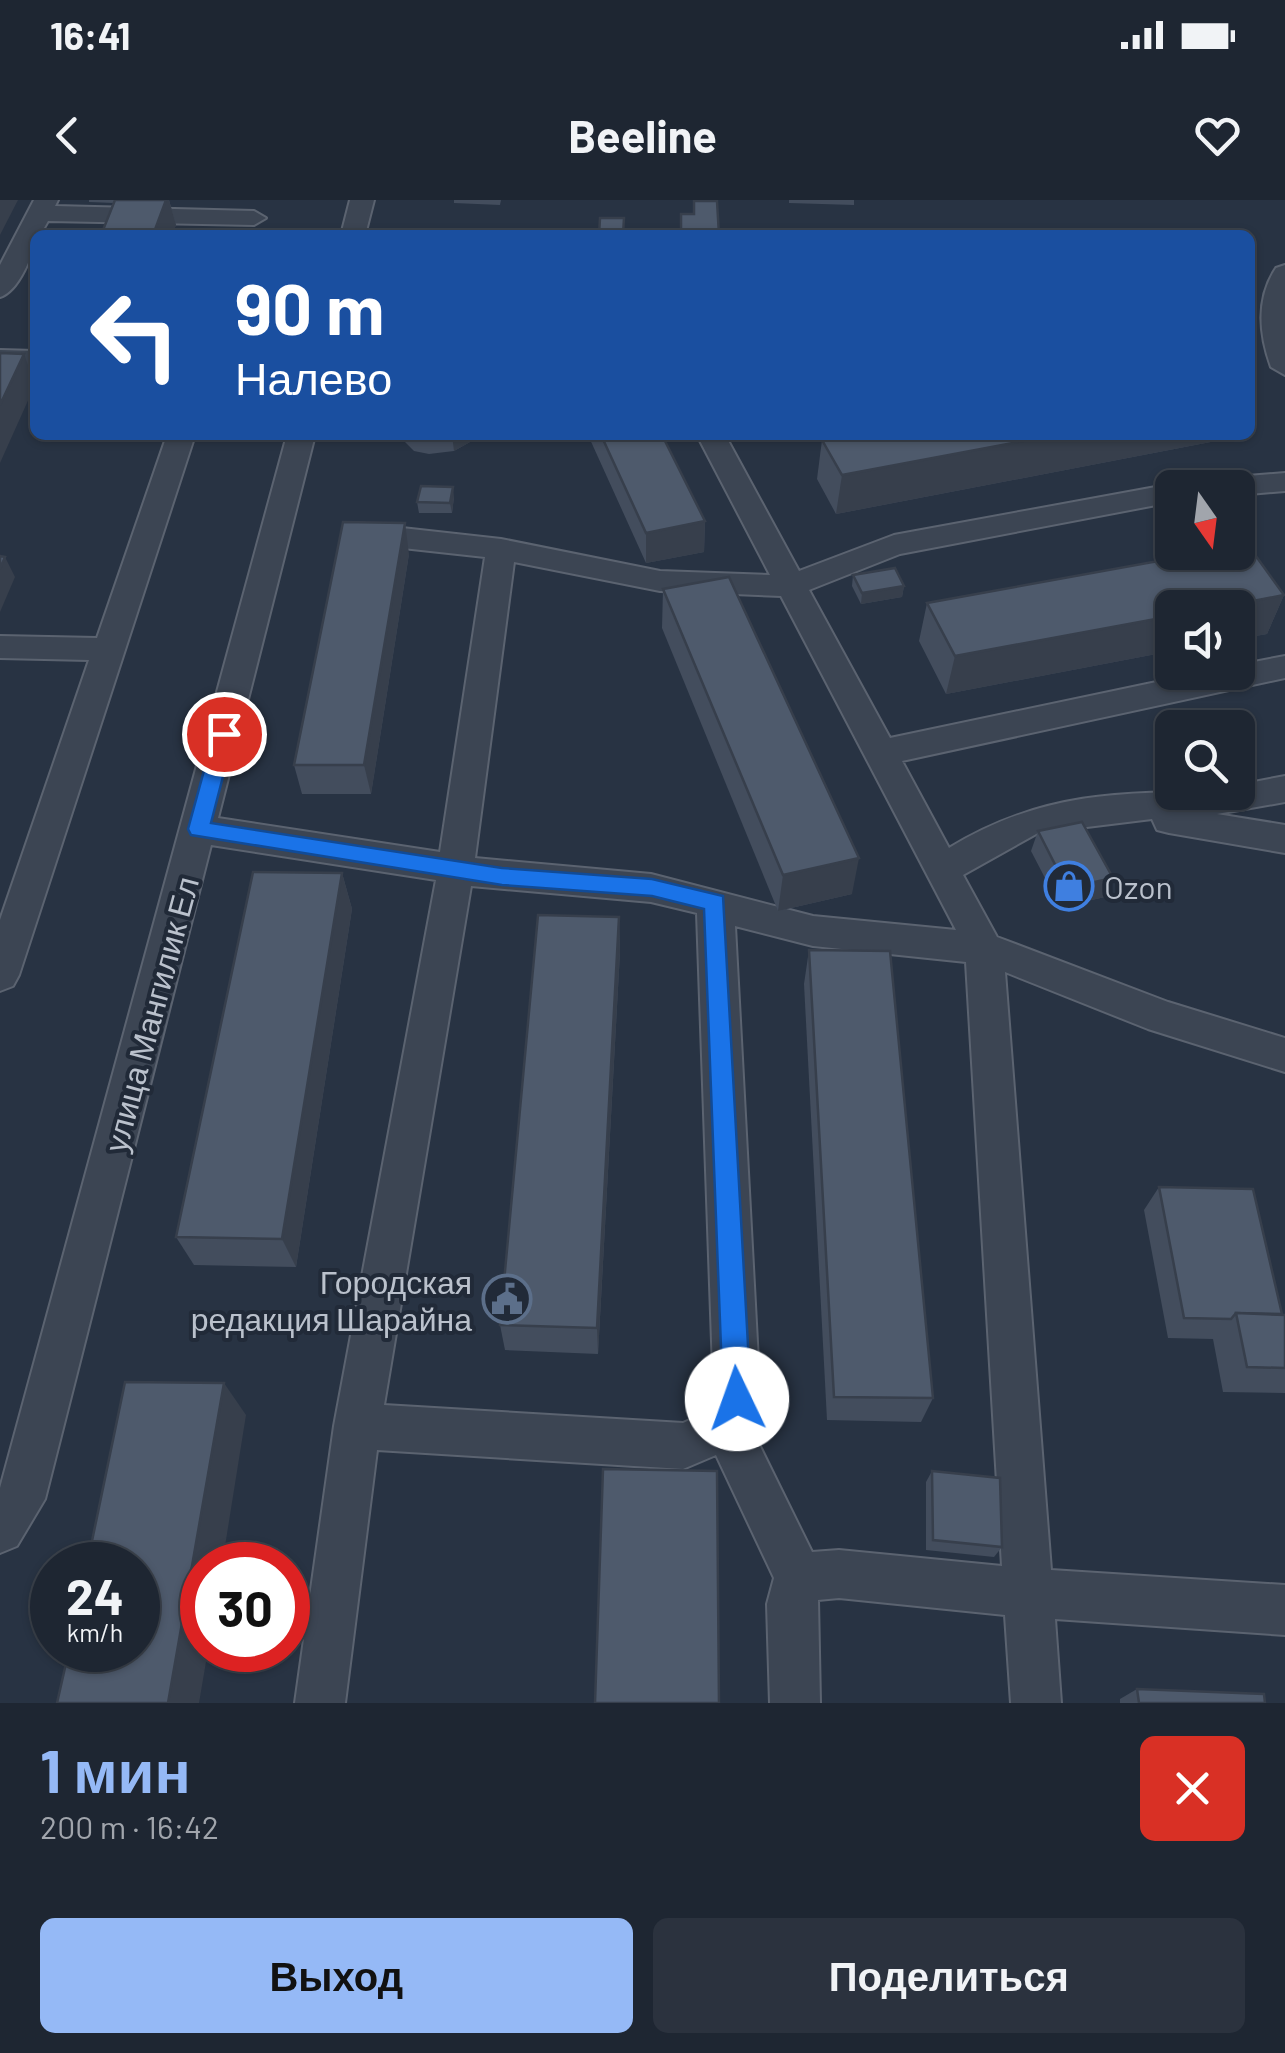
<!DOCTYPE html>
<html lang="ru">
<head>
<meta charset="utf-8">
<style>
  :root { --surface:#1e2632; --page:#2b323e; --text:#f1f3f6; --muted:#a1a5ac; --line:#3c434d; --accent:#95b9f6 }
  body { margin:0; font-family:Barlow,sans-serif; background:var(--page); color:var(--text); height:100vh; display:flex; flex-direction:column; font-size:38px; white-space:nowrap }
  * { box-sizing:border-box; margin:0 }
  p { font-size:32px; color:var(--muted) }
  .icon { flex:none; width:55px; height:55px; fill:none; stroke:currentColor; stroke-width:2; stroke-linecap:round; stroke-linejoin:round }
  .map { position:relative; height:1503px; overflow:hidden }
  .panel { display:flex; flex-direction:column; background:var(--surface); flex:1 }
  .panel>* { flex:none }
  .guide { position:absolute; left:30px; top:30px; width:1225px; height:210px; border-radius:15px; box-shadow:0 2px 8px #0004,0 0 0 2px var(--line); background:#1a4fa0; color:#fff; overflow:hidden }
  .needle { width:65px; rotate:166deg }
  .tools { position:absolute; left:1155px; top:270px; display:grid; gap:20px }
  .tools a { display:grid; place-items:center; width:100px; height:100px; border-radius:15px; background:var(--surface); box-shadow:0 2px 8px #0004,0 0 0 2px var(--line); font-size:50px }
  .speed { position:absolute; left:30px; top:1342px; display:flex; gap:20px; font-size:50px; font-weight:700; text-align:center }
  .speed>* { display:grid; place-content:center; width:130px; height:130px; border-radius:50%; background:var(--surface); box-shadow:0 2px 8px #0004,0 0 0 2px var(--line); line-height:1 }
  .speed small { font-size:25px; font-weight:400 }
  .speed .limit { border:15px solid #d22; background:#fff; color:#111 }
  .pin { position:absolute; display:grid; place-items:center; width:85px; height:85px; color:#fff; margin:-42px; border:5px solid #fff; border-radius:50%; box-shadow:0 2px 10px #0007 }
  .me { position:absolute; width:110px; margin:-55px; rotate:357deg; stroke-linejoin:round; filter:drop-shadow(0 0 8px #0008) }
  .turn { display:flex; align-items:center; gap:35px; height:210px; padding:0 40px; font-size:45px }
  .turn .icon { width:130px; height:130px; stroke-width:2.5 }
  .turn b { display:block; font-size:70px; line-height:85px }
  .round { display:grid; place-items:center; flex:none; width:105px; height:105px; border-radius:15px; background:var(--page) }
  .summary { display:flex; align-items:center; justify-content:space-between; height:170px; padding:0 40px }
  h1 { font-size:60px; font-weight:700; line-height:75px; color:var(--accent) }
  .button { display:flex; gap:20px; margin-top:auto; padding:20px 40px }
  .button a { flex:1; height:115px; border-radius:15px; background:var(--accent); color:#111; font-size:40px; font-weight:700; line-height:115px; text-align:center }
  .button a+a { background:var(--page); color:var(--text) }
  .status { display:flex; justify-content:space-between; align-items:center; height:70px; padding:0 50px; background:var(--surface); direction:ltr }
  .status svg { height:28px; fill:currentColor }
  header { display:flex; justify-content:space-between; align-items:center; height:130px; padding:0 40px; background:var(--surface); font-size:45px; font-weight:700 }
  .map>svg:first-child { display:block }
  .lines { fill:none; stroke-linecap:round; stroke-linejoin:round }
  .street-casing { stroke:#5b6370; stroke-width:4 }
  .street { fill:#3c4553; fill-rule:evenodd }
  .wall { fill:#434d5d }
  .shaded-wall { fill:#373f4c }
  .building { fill:#4e5a6c; stroke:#373f4c; stroke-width:2.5 }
  .route { fill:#1a73e8; stroke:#114b97; stroke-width:2.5 }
  .labels { text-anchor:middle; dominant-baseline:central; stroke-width:8; stroke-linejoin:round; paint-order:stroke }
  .poi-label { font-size:32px; fill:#bac1cc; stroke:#212a38; text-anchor:start }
  .street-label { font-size:32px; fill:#bac1cc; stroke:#212a38 }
</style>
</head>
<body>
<div class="status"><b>16:41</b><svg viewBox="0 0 49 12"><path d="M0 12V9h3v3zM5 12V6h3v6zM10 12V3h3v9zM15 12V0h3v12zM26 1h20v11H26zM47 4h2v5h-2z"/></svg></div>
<header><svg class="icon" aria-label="back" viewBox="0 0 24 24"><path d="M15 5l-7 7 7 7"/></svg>Beeline<svg class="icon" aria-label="heart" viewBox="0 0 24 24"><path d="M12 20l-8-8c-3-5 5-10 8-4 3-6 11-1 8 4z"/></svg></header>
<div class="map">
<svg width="1285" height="1503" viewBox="0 0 1285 1503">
  <rect width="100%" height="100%" fill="#283343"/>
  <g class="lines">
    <g class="street-casing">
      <g id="street">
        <path d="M34,0H58L55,6L254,11L266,18L254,25L48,21L40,35H35C35,53 18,92 0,97V65Z"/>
        <path d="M350,0H374L365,35H341Z"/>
        <path d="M1285,65V175L1271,167C1259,134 1256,98 1276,68Z"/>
        <path d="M0,150L35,151V167L0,166Z"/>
        <path d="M167,235H195L19,775L13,786L0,791V720L89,460L0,458V436L97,438Z"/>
        <path d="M287,235H315L218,618L440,652L485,357L357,343L346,340L342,333L346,326L357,323L501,339L660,371L770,375L697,235H725L799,371L894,335L1172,284L1182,286L1172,288V302L900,354L809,390L890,538L1204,472H1238V465L1285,456V478L902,561L949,648C1045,589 1130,592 1238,592V585L1285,576V602L1217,614L1285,625V653L1169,633L1157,630L1152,619L1038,633L963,675L997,737L1168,802L1285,838V872L1148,829L1005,772L1051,1370L1285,1385V1435L1055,1419L1061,1503H1011L1005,1415L839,1398L818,1400L820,1503H770L767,1404L774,1378L716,1255L683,1269L377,1250L345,1503H295L334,1226L436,680L211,645L45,1299L17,1346L0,1353V1288ZM514,362L660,391L781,396L956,730L813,716L651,674L475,658ZM471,686L651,702L697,713L714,1199L710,1211L683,1223L384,1205ZM735,726L813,746L966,762L1002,1366L839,1350L812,1352L750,1226L760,1199Z"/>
        <path d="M1285,273V291L1238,295V288H1196L1200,281L1210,279Z"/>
      </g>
    </g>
    <use href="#street" class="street"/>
  </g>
  <g class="wall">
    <path d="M89,0H169L176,25L172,35H101L114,3L89,2Z"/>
    <path d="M454,0H501L500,5L454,3Z"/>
    <path d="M789,0H854V5L789,3Z"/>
    <path d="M398,235H474L470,242L454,251L429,254L414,251Z"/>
    <path d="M588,235H662L705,321L704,352L646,363Z"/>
    <path d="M850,235H1224L1221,240L836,314L817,279L822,240Z"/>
    <path d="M454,297L452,313H419L417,302Z"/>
    <path d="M1248,345L1284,395L1267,434L1238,439V408H1172V451L946,494L919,441L927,403L1208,352H1238V347Z"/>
    <path d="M409,354L371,594H302L294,565Z"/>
    <path d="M853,375L904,386L902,397L861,404L852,386Z"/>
    <path d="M663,389L852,694L778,711L662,428Z"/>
    <path d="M1038,631L1113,678L1105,697L1060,707L1031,651Z"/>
    <path d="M342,673L352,709L296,1067L194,1065L176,1037Z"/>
    <path d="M619,717L620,752L598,1154L505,1150L500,1125Z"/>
    <path d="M809,750L933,1198L921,1222L827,1220L804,784Z"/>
    <path d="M1159,987L1282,1114L1285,1115V1193L1223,1192L1213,1139L1168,1138L1144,1010Z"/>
    <path d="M932,1271L1002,1347L994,1357L926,1350V1282Z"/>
    <path d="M1137,1489L1265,1503H1120V1499Z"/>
  </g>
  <g class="shaded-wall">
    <path d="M0,0H18L0,35Z"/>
    <path d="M166,0H169L176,25L172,35H153Z"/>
    <path d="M24,154L35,185L0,263V205Z"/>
    <path d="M452,235H474L470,242L454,251Z"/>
    <path d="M1055,235H1224L1221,240L836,314L842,275Z"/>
    <path d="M453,287L454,297L452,313L450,303Z"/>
    <path d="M705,321L704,352L646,363V333Z"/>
    <path d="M405,323L409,354L371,594L364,565Z"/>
    <path d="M5,357L15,377L0,412V369Z"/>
    <path d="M904,386L902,397L861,404L862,393Z"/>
    <path d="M1284,395L1267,434L1238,439V408H1217Z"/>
    <path d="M1172,416V451L946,494L955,456Z"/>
    <path d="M859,658L852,694L778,711L783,675Z"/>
    <path d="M342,673L352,709L296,1067L282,1039Z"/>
    <path d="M1113,678L1105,697L1060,707L1067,688Z"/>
    <path d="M619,717L620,752L598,1154L597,1128Z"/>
    <path d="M224,1183L246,1215L222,1365H202V1450H208L199,1503H168Z"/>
  </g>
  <g class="building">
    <path d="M115,0H166L153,35H101Z"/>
    <path d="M694,1H717L719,35L681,33V14H694Z"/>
    <path d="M600,18H624L623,35H599Z"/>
    <path d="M0,153L24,154L0,205Z"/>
    <path d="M601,235H662L705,321L646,333Z"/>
    <path d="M850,235H1055L842,275L822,240Z"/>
    <path d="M421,286L453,287L450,303L417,302Z"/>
    <path d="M343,322L405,323L364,565H294Z"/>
    <path d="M1248,345L1284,395L1217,408H1172V416L955,456L927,403L1208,352H1238V347Z"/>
    <path d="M0,356L5,357L0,369Z"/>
    <path d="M895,368L904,386L862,393L853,375Z"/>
    <path d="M729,377L859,658L783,675L663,389Z"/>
    <path d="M1082,622L1113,678L1067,688L1038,631Z"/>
    <path d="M253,672L342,673L282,1039L176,1037Z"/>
    <path d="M538,715L619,717L597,1128L500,1125Z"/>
    <path d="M809,750L890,751L933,1198L834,1197Z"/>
    <path d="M1159,987L1253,989L1282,1114L1236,1113L1231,1119L1184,1118Z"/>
    <path d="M1236,1113L1285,1115V1168L1247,1167Z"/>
    <path d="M125,1182L224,1183L168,1503H57L69,1450H138V1365H87Z"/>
    <path d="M603,1269L717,1271L719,1503H595Z"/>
    <path d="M932,1271L1000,1278L1002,1347L933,1340Z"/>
    <path d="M1137,1489L1264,1494L1265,1503H1139Z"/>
  </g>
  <path class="route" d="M224,526L234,534L211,623L502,668L652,679L723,696L751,1199L747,1209L737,1213L727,1209L723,1199L704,709L652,696L502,685L191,635L188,629L214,534Z"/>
  <defs>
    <g id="shop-ring" transform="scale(2.5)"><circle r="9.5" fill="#212a38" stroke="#3f7fe0" stroke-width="1.5"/><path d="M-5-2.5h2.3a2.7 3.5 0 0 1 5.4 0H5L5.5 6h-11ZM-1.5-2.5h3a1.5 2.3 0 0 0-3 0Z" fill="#3f7fe0"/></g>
    <g id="civic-ring" transform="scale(2.5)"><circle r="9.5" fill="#212a38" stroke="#5c6f8a" stroke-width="1.5"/><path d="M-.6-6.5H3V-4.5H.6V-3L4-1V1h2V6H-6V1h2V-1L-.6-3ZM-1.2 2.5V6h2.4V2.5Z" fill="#5c6f8a"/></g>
  </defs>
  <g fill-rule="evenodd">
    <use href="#shop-ring" x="1069" y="686"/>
    <use href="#civic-ring" x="507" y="1099"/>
  </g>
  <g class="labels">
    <g class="poi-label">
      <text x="1104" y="686">Ozon</text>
      <text x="472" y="1081" text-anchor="end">Городская<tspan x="472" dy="37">редакция Шарайна</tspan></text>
    </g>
    <g class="street-label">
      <text transform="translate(150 814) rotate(-75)">улица Мангилик Ел</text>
    </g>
  </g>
</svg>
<div class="tools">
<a><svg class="needle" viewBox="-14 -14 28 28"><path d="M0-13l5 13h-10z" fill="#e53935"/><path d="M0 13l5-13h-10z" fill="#a1a5ac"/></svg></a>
<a><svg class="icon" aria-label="sound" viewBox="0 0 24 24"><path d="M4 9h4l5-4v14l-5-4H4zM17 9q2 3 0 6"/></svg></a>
<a><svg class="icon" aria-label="search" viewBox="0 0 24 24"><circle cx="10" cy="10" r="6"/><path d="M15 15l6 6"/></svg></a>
</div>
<div class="speed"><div>24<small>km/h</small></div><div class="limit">30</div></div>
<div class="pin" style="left:224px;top:534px;background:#d93025"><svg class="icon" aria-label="arrive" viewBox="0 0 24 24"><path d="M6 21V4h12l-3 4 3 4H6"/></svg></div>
<svg class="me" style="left:737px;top:1199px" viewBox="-20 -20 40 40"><circle r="19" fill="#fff"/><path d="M0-13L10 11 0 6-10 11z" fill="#1a73e8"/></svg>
<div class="guide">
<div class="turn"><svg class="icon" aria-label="left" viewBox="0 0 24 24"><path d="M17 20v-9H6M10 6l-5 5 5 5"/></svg><div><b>90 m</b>Налево</div></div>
</div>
</div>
<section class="panel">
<div class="summary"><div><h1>1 мин</h1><p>200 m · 16:42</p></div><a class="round" style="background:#d93025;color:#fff"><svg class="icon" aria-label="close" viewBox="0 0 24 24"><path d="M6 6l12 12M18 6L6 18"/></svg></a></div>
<div class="button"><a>Выход</a><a>Поделиться</a></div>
</section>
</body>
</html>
